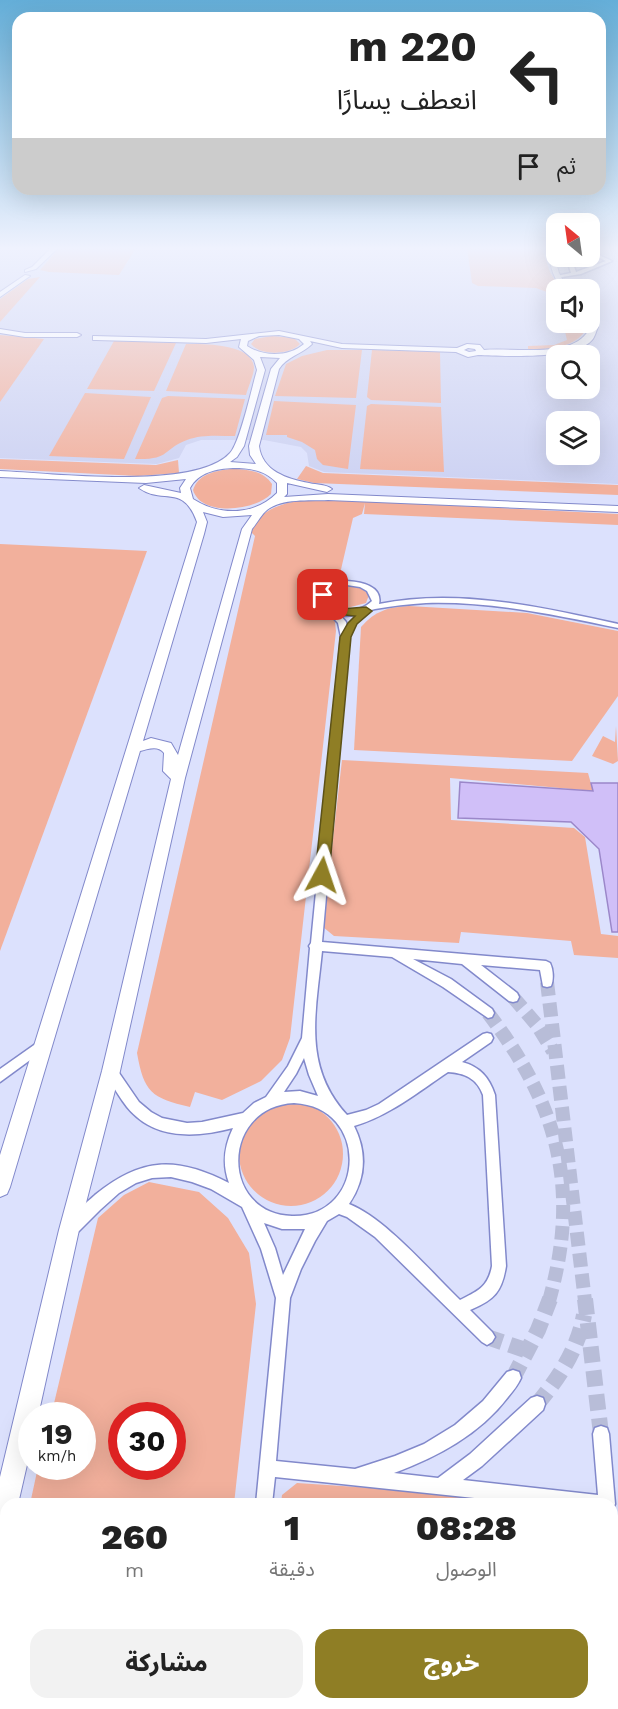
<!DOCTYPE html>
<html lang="ar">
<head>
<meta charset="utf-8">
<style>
  :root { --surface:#fff; --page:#f2f2f2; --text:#222; --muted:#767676; --accent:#8f7e25 }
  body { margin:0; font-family:"Work Sans","Noto Sans Arabic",sans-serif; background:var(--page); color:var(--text); direction:rtl; height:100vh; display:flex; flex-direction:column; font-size:22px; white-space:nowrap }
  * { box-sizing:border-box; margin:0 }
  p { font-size:20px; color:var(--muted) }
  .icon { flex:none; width:33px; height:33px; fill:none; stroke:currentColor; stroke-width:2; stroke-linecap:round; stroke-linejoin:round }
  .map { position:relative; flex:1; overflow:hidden; direction:ltr }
  .side { position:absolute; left:0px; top:1498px; width:618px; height:212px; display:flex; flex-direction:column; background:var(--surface); border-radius:18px 18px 0 0; box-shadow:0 6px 24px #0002; direction:rtl }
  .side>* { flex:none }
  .guide { position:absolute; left:12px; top:12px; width:594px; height:183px; border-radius:18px; box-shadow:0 6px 24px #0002; direction:rtl; background:#fff; color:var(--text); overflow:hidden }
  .needle { width:39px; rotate:331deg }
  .tools { position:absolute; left:546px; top:213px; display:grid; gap:12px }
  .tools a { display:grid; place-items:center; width:54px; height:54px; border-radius:12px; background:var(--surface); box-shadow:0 6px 24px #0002; font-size:30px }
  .speed { position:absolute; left:18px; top:1402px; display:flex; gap:12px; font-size:30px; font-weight:700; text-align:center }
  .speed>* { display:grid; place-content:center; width:78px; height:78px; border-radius:50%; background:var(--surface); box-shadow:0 6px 24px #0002; line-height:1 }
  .speed small { font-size:15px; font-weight:400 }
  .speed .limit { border:9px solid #d22; background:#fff; color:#111 }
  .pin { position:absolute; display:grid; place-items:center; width:51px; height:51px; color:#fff; margin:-26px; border-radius:12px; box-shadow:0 3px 9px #0006 }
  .me { position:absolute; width:66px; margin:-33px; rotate:5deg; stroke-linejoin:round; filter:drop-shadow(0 0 4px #0008) }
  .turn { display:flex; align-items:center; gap:21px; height:126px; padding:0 30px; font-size:27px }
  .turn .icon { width:78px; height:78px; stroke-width:2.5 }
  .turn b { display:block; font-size:42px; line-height:51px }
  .then { display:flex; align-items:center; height:57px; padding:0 30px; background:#0003; gap:12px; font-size:22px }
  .eta { display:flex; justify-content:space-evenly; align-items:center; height:102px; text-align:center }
  .eta b { font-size:36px; font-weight:800; line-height:42px }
  .action { display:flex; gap:12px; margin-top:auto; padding:12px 30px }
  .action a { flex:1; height:69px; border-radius:18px; background:var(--accent); color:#fff; font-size:24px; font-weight:800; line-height:69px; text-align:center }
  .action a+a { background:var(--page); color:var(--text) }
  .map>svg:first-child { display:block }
  .built { fill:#cdd2f2; fill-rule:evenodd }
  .green { fill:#f2b09c; fill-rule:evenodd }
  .building { fill:#d0bff8; stroke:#9b87c9; stroke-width:1.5 }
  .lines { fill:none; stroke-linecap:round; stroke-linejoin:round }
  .street-tunnel-far1 { stroke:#b8bdd8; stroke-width:14; stroke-dasharray:14 7; stroke-linecap:butt }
  .street-tunnel { stroke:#b8bdd8; stroke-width:16; stroke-dasharray:16 8; stroke-linecap:butt }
  .street-casing { stroke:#8289cb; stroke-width:3 }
  .secondary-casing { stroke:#8289cb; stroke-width:2 }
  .street { fill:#fff; fill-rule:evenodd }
  .secondary { fill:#fff; fill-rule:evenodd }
  .route { fill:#8f7e25; stroke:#5d5218; stroke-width:1.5 }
</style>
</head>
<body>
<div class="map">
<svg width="618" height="1709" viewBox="0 0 618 1709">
  <rect width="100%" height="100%" fill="#dce1fd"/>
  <path class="built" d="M0,248H556V256H590V248H618V484L324,472L309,466L307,453L301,447L264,440H201L186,445L179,458L157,464L0,458ZM556,290H590V322H556ZM556,356H590V388H556ZM556,422H590V454H556Z"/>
  <g class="green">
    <path d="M59,248H136L119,275L49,272L40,270Z"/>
    <path d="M467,248H542L550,272L560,289L556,290V306L552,294L536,288L478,286L472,283Z"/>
    <path d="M40,277L0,322V299L28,279Z"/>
    <path d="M563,323H584L585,331C574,348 547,350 528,349V346L554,345L567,340Z"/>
    <path d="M0,335L44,339L0,402Z"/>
    <path d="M272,336L294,338L300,344C290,355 260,356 251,344L255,339Z"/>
    <path d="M114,341L176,343L154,391L87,389Z"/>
    <path d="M186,344C202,344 252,343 254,367C254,375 248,387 246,395L166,391Z"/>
    <path d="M327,350H362L356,398L275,396L286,364L302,356Z"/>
    <path d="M372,350L440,352L441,403L371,400L367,397Z"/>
    <path d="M85,393L151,397L124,459L49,456Z"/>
    <path d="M168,396L245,399L235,436C219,436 202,434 187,440C161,450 171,460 135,459L162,398Z"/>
    <path d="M274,401L356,405L348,469L323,465L317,459L315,450L302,442L287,437V435H266Z"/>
    <path d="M371,404L441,407L444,472L360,469L367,406Z"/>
    <path d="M0,459L156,465L178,460L179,473L138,476L0,469Z"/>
    <path d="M306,466L323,473L618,485V495L314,483L297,479Z"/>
    <path d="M230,469C245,469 263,470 272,484L271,494C255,511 201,517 193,490C198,474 215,471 230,469Z"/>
    <path d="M319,499L618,514V525L364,514L365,503L362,514L353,518L339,578C311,584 303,602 334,615L336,631L290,1038L282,1060L261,1081L222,1100L195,1092L190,1107C151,1098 144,1092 137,1053L255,536L251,532C260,505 294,500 319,499Z"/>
    <path d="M0,544L147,551L0,951Z"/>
    <path d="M350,585L362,588L369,595L366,603L347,608L329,601L327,597L331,589Z"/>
    <path d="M409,606L527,613L618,631V696L572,761L354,750L361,627C375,611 388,607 409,606Z"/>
    <path d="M616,726L618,761L613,764L592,756L603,736L615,742Z"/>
    <path d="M342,760L588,773L593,791L450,778L451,820L574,828L585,837L601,934L618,936V958L574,955L571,941L461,932L459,943L334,936L323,927Z"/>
    <circle cx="291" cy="1154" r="52"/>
    <path d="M149,1182L199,1192L228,1218L249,1253L256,1304L234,1504H30L38,1467H82V1416H51L98,1218L124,1195ZM122,1416H172V1467H122Z"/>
    <path d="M297,1483L477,1495L478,1504H281L282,1495Z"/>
    <path d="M612,1542L618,1543V1709H263L264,1704H612Z"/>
    <path d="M6,1614V1704H213L212,1709H0V1641Z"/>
  </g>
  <path class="building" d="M460,782L593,791L591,783H618V932H612L599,849L571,822L458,818Z"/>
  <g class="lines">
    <g class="street-tunnel-far1">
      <path d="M547,982L585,1301"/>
      <path d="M513,997L537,1025L553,1051"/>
      <path d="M488,1013C558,1105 581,1188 549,1301"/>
    </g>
    <g class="street-tunnel">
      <path d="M585,1299L601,1434"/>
      <path d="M487,1337L528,1351"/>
      <path d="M513,1378L538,1330L550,1299"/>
      <path d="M537,1404C559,1378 578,1349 584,1315"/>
    </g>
    <g class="street-casing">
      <g id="street">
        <path d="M590,251L612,261L581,274L556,278V276L571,273L566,256H570L576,272L606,261L590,253Z"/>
        <path d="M347,581C361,582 383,586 379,604C457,588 541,607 618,624V628C556,615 490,601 426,603C409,604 392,606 375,609C362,612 354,618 340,615L346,622L349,637L322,942L546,961L550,963C553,969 554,979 551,986L547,987L543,986L540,970L481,965L517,993L519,997L517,1001L513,1002L509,1001L462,964L413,959L451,979L492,1009L494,1013L492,1017L488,1018L443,987L392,957L322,951C316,1012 302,1066 347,1115L366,1110L379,1104L483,1034L487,1033L491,1034L493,1038L491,1042L462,1062C480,1067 489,1077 495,1095L506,1266C502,1292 494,1300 470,1310L492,1332L495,1337L492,1342L487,1345L482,1342L375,1237L347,1217L339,1214L327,1221L315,1241L301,1269L290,1298L276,1461L355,1469L395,1456L424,1444L455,1425L483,1401L507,1372L513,1370L519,1372L521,1378C518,1385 513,1391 508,1397C479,1435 437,1457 394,1473L438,1478L470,1454L531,1398L537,1396L543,1398L545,1404L543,1410L482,1466L463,1480L598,1495L593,1434L595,1428L601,1426L607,1428L609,1434L615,1504L612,1510V1504H532L275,1477L272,1504H256L276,1298L261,1249L242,1207L211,1189L192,1182L171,1177L152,1178L136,1183L119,1193L100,1210L79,1231L74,1233L69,1231L67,1226C72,1214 86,1203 95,1195C141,1157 177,1156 229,1183C222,1164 224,1147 233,1128C195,1138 154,1140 127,1107C119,1097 113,1086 107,1075L105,1071L107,1067L111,1065L115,1067L139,1102L151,1112L162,1118L187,1123L202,1122L243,1113L254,1103L266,1097L288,1066L302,1038L310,948L309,946L311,943L341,637L338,623L321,605L319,595L328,584ZM347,585L360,587L367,591L372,601C359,613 343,613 329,604L327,595L334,588ZM304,1058L309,1075L318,1096L300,1091L284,1092L296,1074ZM448,1072C464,1073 477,1078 483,1095L492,1266C488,1287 478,1291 460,1300C430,1271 385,1218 349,1204C366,1179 367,1152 354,1126C389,1116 418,1092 448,1072ZM294,1103C371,1107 366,1218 292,1216C220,1214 220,1107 294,1103ZM264,1223L282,1229H305L283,1275L275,1248Z"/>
        <path d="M44,1038L48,1039L50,1043L48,1047L0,1082V1069Z"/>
        <path d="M236,1704H254L253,1709H235Z"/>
      </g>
    </g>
    <g class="secondary-casing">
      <g id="secondary">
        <path d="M51,248H58L36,269L25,272V270L32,267Z"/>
        <path d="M546,248H552L559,273L568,290H561L553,273Z"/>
        <path d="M25,275L30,276L0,297V292Z"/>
        <path d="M590,317L598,327C596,331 595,337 592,340C575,360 504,356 478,355L468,357L456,352L342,348L310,341L312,344C302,354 286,357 279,369L259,446C262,471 287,479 309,483C317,485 326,484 332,489L327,492L287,483V494L284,497L328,494L618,506V512L328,500C309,501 282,498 267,510C261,515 257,523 252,529L185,778L120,1071L79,1230L38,1416H32V1443L18,1504H6V1539L0,1541V1477L59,1230L102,1071L171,779L163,771L164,753C158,745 148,749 140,751L10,1187L7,1194L0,1197V1155L197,522C183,483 163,505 139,488L144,485L181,493L180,488L186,479L146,483L0,477V471C51,473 196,491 230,453C240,443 252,387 257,370L254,360L239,347L241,339L206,343L96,340H93V336L206,339L279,331L342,344L457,348L467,344L480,345L484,350C514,347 577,360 590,327L588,322ZM279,335L299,339L304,344C289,357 263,357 247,346L248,341L259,336ZM468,348L475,349L476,351L469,352L464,350ZM260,357L280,358L271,369L249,446L250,455L256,464L230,462L237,457L244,446L265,370ZM233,468C250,468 265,470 277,483V493C254,516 219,516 193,499L190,488C199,472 216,469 233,468ZM203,512L223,517L252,515L242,529L178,755L171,743L151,738L143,741L204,534L207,522Z"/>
        <path d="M0,329L25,333H77L81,335L77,337H25L0,333Z"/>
      </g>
    </g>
    <use href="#street" class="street"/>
    <use href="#secondary" class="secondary"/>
  </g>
  <linearGradient id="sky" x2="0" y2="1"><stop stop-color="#64aed8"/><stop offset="0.51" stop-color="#eff2fe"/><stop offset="1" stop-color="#eff2fe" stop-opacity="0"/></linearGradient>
  <rect width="618" height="487" fill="url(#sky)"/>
  <path class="route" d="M323,592L328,595L330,603L341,609L366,607L372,611L357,624L351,637L329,875L322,880L315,875L340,637L348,623L355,616L335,614L322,607L318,595Z"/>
</svg>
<div class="tools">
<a><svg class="needle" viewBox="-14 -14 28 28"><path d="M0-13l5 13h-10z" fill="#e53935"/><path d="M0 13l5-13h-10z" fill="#767676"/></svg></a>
<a><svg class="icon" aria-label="sound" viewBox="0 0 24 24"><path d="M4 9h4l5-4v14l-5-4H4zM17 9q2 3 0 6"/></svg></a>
<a><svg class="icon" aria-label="search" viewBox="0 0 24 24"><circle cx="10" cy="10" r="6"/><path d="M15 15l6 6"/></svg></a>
<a><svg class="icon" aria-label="layers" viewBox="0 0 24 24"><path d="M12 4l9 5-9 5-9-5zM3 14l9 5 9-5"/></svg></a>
</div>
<div class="speed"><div>19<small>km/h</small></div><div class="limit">30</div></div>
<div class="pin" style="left:323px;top:595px;background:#d93025"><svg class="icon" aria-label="arrive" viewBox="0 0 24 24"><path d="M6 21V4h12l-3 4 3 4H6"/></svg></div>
<svg class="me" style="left:322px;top:875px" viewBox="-20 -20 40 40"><path d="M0-17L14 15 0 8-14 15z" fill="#8f7e25" stroke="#fff" stroke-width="4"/></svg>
<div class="guide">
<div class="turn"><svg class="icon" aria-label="left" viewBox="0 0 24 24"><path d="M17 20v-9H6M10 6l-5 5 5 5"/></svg><div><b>220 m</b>انعطف يسارًا</div></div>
<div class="then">ثم<svg class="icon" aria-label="arrive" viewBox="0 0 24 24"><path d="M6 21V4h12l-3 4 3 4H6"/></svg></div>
</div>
<section class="side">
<div class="eta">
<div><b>08:28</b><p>الوصول</p></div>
<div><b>1</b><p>دقيقة</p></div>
<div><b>260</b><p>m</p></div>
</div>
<div class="action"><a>خروج</a><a>مشاركة</a></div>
</section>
</div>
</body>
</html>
